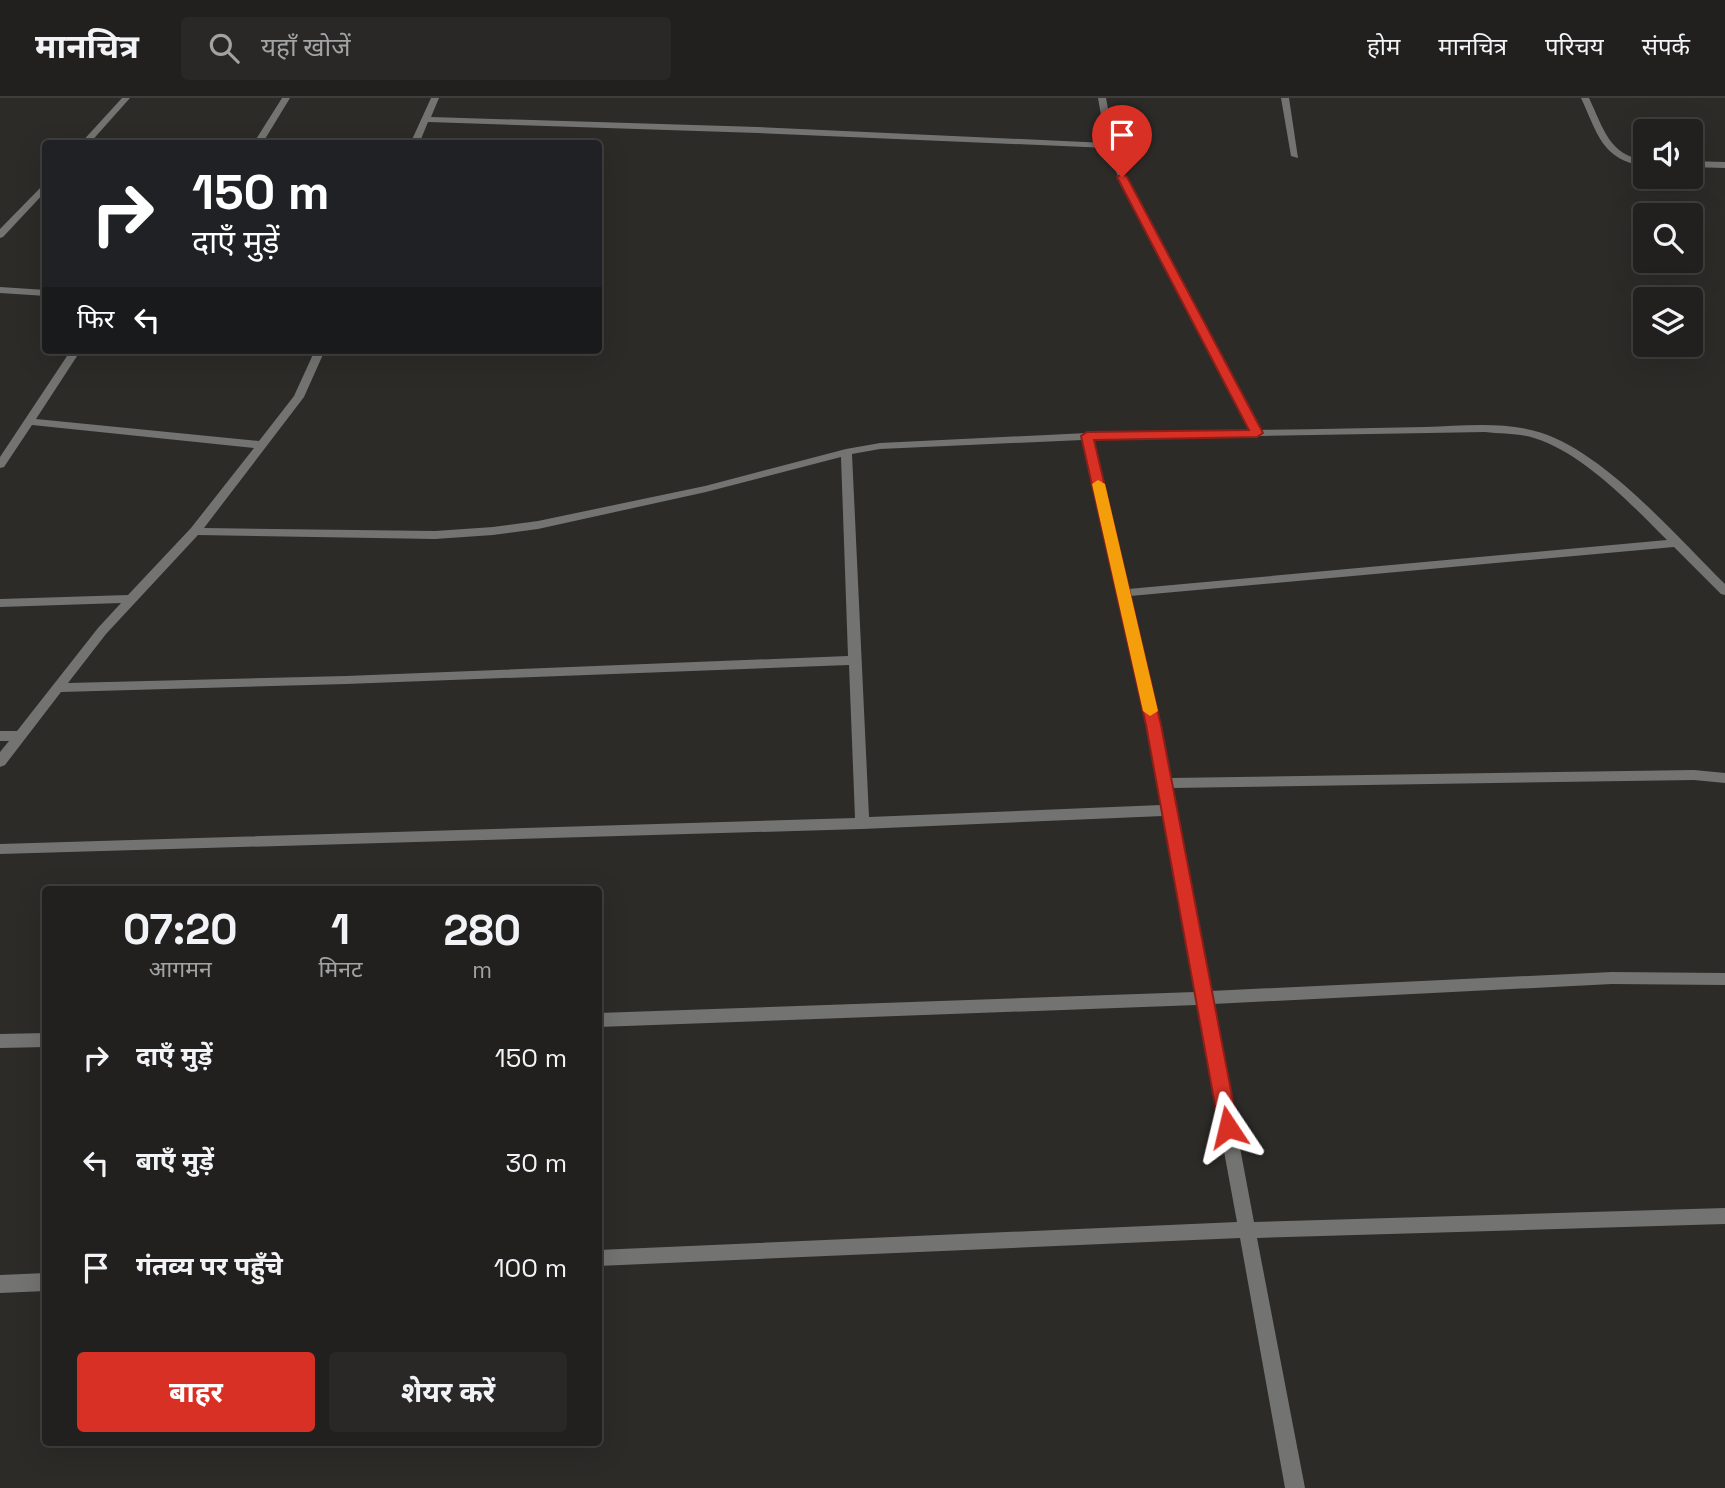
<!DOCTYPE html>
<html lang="hi">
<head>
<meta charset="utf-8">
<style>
  :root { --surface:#22201e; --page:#2a2827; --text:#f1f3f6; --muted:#a2a3a4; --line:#3f3e3c; --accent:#d93025 }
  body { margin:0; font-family:"Space Grotesk","Noto Sans Devanagari",sans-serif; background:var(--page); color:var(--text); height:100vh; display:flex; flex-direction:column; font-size:26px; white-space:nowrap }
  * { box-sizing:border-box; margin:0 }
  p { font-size:23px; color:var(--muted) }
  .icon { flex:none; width:38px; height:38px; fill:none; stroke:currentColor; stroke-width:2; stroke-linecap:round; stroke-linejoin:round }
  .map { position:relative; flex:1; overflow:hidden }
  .sheet { position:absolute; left:42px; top:788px; width:560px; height:560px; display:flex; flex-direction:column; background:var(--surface); border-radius:7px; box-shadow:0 7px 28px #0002,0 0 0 2px var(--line) }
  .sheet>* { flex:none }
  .hud { position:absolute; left:42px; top:42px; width:560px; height:214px; border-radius:7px; box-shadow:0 7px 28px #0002,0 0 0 2px var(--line); background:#202124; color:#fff; overflow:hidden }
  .buttons { position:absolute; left:1633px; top:21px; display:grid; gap:14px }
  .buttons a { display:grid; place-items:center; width:70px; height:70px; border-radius:7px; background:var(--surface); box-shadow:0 7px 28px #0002,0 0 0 2px var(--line); font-size:35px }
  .pin { position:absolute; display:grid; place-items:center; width:60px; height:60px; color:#fff; margin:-72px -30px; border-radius:50% 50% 50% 0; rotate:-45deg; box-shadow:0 0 7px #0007 }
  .pin .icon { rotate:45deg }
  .me { position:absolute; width:77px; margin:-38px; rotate:350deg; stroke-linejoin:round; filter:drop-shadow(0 0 5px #0008) }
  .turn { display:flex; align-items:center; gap:24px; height:147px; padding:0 35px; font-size:32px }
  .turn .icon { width:91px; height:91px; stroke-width:2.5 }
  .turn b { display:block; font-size:49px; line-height:60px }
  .then { display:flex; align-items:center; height:66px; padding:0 35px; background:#0003; gap:14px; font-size:26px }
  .eta { display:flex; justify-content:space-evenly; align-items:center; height:119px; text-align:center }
  .eta b { font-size:42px; font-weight:700; line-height:49px }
  .cta { display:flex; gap:14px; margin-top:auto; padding:14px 35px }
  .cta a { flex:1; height:80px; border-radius:7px; background:var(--accent); color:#fff; font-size:28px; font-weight:700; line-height:80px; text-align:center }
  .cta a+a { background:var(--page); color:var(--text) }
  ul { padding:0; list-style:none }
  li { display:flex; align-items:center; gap:21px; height:105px; padding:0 35px }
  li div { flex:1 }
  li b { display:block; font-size:26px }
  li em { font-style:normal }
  header { display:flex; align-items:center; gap:42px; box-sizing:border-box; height:98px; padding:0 35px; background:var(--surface); border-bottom:2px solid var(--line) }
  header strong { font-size:33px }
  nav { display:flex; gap:38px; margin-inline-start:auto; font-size:24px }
  .search { width:490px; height:63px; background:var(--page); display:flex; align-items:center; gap:18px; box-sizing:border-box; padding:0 24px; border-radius:7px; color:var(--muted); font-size:26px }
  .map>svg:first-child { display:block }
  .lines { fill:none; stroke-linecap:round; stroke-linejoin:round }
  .minor { fill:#737371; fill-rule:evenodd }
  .route { fill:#d93025; stroke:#8d1f18; stroke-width:2 }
  .slow { fill:#f59e0b }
</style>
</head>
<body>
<header>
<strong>मानचित्र</strong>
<div class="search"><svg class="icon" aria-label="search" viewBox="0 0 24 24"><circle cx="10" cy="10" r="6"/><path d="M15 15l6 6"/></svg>यहाँ खोजें</div>
<nav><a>होम</a><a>मानचित्र</a><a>परिचय</a><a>संपर्क</a></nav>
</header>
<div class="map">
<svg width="1725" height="1390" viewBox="0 0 1725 1390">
  <rect width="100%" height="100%" fill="#2d2b28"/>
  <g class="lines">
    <g class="minor">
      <path d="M122,0H130L89,46H80Z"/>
      <path d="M282,0H290L262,46H253Z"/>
      <path d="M431,0H439L431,19L758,29L1106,45L1098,0H1106L1115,48L1126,79L1261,332C1316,331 1370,330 1425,329C1463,328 1505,323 1542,335C1607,357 1676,438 1725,486V497L1721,496L1674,449L1130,498L1170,680L1694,672L1725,675V685L1694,682L1172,690L1210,893L1612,874L1725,875V887L1612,886L1213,906L1254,1124L1725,1110V1126L1257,1140L1305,1390H1285L1240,1140L598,1168V1152L1237,1124L1197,907L598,929V915L1195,894L1163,718L862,731L0,756V746L855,720L849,567L346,586L61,594L5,667L0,669V654L9,643H0V633H17L98,530L121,505L0,509V501L128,497L191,430L254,350L32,327L4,369L0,370V359L71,252H81L36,321L259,343L294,298L315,252H325L304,299L204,430L435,433L493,429L538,423L705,388L846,351L880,345L1087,335L1250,332L1118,79L1108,50L758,35L428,24L419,46H410ZM1485,334C1501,336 1518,335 1534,340C1583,355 1631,406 1667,442L1128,491L1093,341ZM1082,342L1146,627L1161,707L869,719L852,356L880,351ZM841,359L848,558L346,578L68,585L106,536L198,437L435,441L493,437L538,431L706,394Z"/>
      <path d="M1281,0H1289L1298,60L1291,58Z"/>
      <path d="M1581,0H1589C1603,29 1609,58 1645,62V68C1602,63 1597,34 1581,0Z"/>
      <path d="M1690,63L1725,64V70L1690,69Z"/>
      <path d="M46,84V93L3,139L0,140V131Z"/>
      <path d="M0,189L46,192V198L0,195Z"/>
      <path d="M46,935V949L0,950V936Z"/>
      <path d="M46,1175V1193L0,1195V1177Z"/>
    </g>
  </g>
  <path class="route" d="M1122,76L1127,79L1263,335L1257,339L1094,342L1161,627L1238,1029L1235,1035L1228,1037L1221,1035L1219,1029L1146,627L1081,338L1087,334L1249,332L1117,79Z"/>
  <path class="slow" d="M1098,382L1105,386L1158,613L1150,618L1143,613L1092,386Z"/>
</svg>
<div class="buttons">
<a><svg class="icon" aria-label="sound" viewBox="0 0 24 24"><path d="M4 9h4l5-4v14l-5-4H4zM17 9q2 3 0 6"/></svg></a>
<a><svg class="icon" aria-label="search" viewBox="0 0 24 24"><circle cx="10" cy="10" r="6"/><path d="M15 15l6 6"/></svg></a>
<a><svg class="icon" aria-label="layers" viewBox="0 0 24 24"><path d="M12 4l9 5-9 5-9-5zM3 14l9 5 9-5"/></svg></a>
</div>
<div class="pin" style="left:1122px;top:79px;background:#d93025"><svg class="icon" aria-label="arrive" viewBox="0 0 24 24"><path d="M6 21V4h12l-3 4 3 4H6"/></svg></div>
<svg class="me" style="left:1228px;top:1029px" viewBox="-20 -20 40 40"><path d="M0-17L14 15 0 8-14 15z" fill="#d93025" stroke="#fff" stroke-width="4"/></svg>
<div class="hud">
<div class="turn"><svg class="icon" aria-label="right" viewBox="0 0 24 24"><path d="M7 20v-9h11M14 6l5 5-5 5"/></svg><div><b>150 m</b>दाएँ मुड़ें</div></div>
<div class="then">फिर<svg class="icon" aria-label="left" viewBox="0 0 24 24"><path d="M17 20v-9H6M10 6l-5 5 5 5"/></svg></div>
</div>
<section class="sheet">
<div class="eta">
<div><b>07:20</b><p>आगमन</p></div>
<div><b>1</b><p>मिनट</p></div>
<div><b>280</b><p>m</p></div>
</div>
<ul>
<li><svg class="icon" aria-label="right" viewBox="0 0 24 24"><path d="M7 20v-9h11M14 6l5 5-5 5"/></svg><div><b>दाएँ मुड़ें</b></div><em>150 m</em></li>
<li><svg class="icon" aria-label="left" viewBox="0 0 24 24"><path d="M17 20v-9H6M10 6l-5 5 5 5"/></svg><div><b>बाएँ मुड़ें</b></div><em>30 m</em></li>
<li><svg class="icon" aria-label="arrive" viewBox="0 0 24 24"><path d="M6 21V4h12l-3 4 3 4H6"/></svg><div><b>गंतव्य पर पहुँचे</b></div><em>100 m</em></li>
</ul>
<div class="cta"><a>बाहर</a><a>शेयर करें</a></div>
</section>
</div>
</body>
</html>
